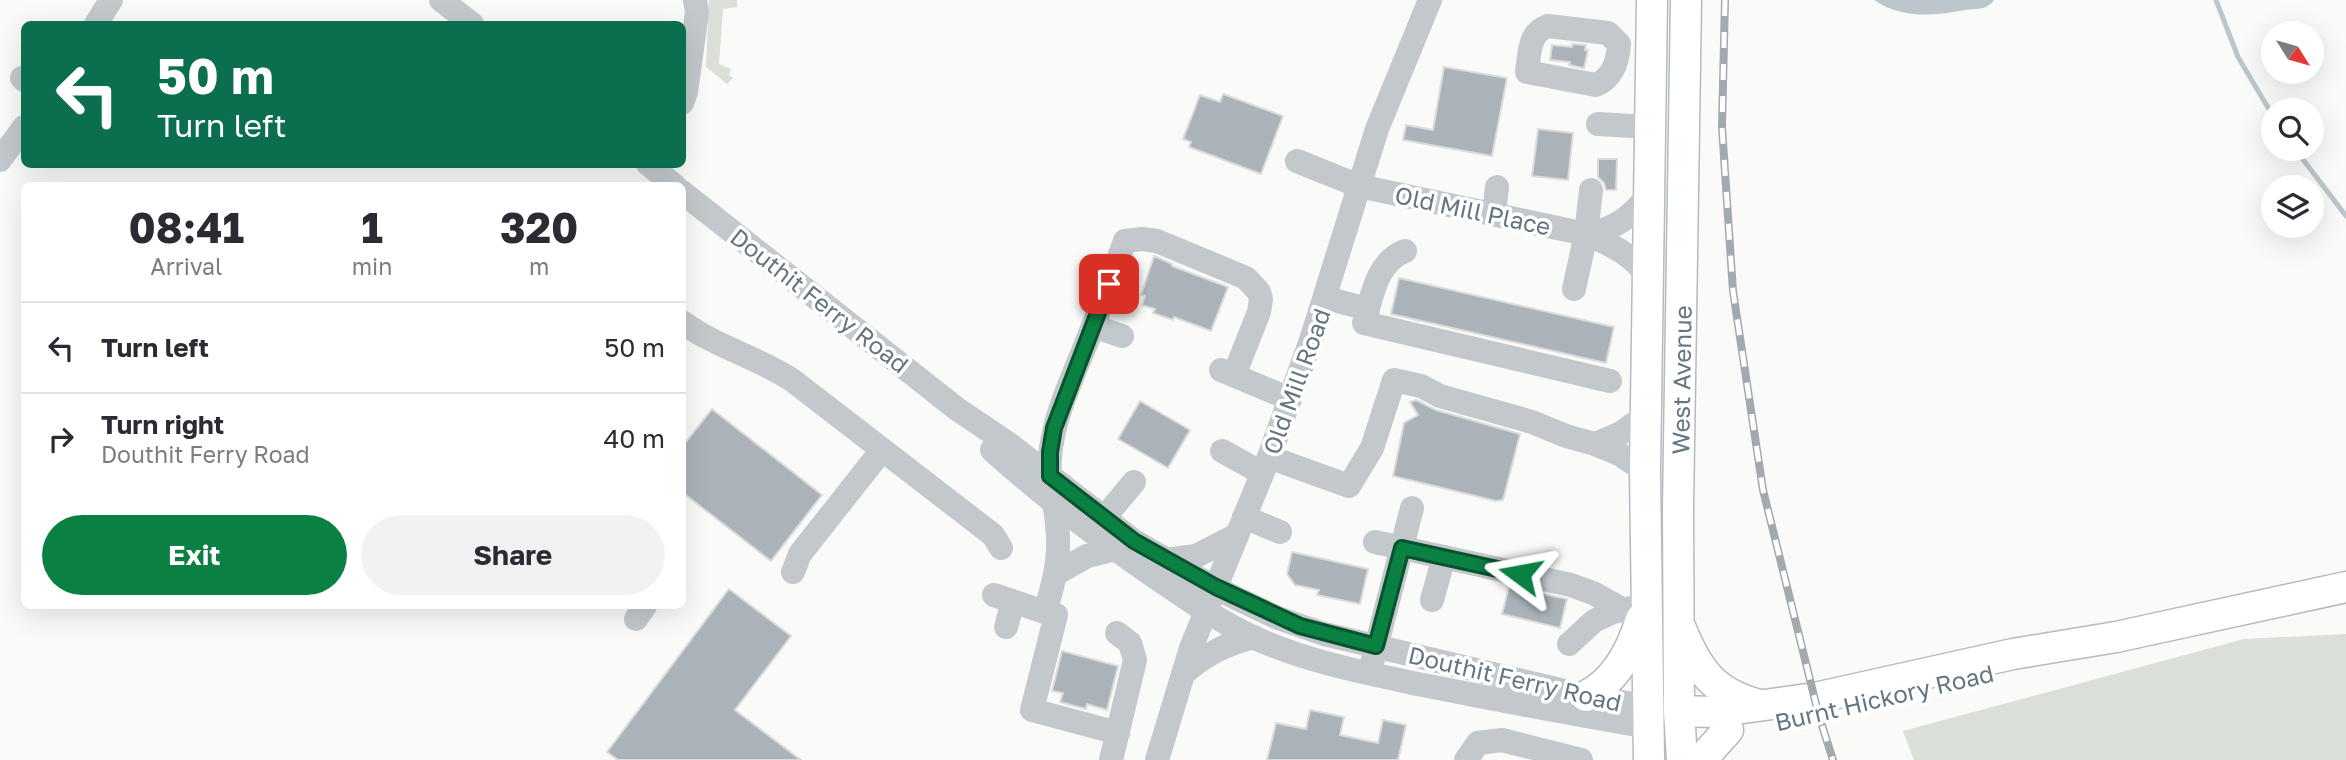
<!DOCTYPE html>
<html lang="en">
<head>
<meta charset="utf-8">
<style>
  :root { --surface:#fff; --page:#f2f2f3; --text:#2b2b33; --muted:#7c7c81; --line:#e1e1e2; --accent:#0b8043 }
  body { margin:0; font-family:"Golos Text",sans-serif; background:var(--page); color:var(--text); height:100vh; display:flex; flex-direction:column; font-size:26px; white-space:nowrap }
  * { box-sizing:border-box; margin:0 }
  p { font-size:23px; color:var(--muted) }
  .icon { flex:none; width:38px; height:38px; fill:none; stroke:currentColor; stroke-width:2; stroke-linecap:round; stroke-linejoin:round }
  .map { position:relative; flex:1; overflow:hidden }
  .details { position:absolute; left:21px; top:182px; width:665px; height:427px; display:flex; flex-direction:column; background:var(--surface); border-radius:10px; box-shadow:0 7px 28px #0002 }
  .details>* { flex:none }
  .banner { position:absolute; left:21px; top:21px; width:665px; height:147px; border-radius:10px; box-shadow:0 7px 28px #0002; background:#0b6e4f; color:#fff; overflow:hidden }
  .needle { width:46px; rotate:127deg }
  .buttons { position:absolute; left:2261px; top:21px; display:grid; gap:14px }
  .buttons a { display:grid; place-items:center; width:63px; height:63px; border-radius:50%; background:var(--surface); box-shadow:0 7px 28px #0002; font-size:35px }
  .pin { position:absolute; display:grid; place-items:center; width:60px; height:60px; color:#fff; margin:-30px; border-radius:14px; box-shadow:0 4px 10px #0006 }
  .me { position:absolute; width:77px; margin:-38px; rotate:283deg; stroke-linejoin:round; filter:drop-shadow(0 0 5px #0008) }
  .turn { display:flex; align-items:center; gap:24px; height:147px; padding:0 21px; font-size:32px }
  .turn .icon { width:91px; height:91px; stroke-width:2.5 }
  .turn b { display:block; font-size:49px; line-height:60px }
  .eta { display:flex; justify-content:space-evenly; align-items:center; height:119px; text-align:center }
  .eta b { font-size:42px; font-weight:700; line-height:49px }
  .primary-button { display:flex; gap:14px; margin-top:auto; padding:14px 21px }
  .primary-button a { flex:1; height:80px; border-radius:42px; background:var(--accent); color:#fff; font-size:28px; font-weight:700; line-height:80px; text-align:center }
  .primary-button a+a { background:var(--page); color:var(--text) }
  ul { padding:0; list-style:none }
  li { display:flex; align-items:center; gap:21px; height:91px; padding:0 21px; border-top:2px solid var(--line) }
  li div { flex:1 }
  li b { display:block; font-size:26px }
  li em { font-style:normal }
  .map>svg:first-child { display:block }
  .green { fill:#dadfd7 }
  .water { fill:#bbc7cb }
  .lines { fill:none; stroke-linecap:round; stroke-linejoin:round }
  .stream { stroke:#bbc7cb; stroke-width:5 }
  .building { fill:#aab3b9; stroke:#dcdcda; stroke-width:2 }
  .major-casing { stroke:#b5babe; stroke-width:33 }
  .minor { stroke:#c3c8cc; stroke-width:24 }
  .major { stroke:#fff; stroke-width:30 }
  .rail-casing { stroke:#a2aab0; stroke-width:8 }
  .rail { stroke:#fff; stroke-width:5; stroke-dasharray:16; stroke-linecap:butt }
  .route-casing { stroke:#07532c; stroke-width:18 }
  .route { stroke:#0b8043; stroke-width:12 }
  .labels { text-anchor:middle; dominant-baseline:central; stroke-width:7; stroke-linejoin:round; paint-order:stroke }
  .street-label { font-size:24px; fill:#657683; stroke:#fff }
</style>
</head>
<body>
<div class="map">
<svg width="2346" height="760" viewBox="0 0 2346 760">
  <rect width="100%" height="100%" fill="#fafaf8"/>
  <g class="green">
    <path d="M709,0H737V7L723,9L719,64L731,69L729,75L733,78L727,84L706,67Z"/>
    <path d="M2346,634V760H1914L1903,731L2244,639Z"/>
  </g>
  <path class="water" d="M1874,0H1994C1986,11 1977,8 1965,10C1934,16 1902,19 1874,0Z"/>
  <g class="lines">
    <g class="stream">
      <path d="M2216,0L2238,57L2273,116"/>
      <path d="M2295,149L2346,216"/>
    </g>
  </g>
  <g class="building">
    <path d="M1572,44L1586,45L1585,50H1588L1584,68L1569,65L1570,62L1550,60L1552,45L1572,47Z"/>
    <path d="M1444,67L1507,78L1492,156L1403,140L1406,125L1433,130Z"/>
    <path d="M1223,94L1283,116L1261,174L1189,147L1191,142L1183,139L1200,95L1220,102Z"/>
    <path d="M1538,129L1573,133L1568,180L1532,176Z"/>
    <path d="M1598,159H1617L1616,190H1606L1604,183L1598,177Z"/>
    <path d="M1154,256L1172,264V266L1228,287L1211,331L1174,317L1173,320L1153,313L1155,309L1142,305L1145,296L1141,295Z"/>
    <path d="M1399,278L1614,327L1606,363L1391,314Z"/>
    <path d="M1416,400L1436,410L1520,434L1503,500L1496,501L1393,476L1404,423L1418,415L1410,402Z"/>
    <path d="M1140,401L1190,430L1168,468L1118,439Z"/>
    <path d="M712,409L822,495L771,561L682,492V447Z"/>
    <path d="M1292,552L1368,569L1360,604L1317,595L1319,590L1295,585L1287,574Z"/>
    <path d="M1509,587L1567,599L1560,628L1502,614Z"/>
    <path d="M729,589L791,636L735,710L801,760H618L607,752Z"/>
    <path d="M1062,651L1118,666L1107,710L1087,704L1086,709L1060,702L1063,693L1052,691Z"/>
    <path d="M1310,710L1344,717L1340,735L1378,743L1383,720L1406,725L1398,760H1267L1276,723L1306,729Z"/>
  </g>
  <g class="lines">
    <g class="major-casing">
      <g id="major">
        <path d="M1681,629C1698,671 1714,693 1759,705"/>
        <path d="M1586,696C1616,681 1632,649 1641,619"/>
        <path d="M1679,711L1714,712L1815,698L2013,654L2116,637L2346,587"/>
        <path d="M1649,760L1645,471L1652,0"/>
        <path d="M1682,760L1679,711L1678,508L1686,0"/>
        <path d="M1701,760L1728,730"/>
      </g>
    </g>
    <g class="minor">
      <path d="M441,0L472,24"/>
      <path d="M96,24L111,0"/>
      <path d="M1548,26L1608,33L1619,44C1618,62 1613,77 1596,85L1527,72C1530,53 1528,33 1548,26Z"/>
      <path d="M22,78L24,80"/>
      <path d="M682,103L686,92L697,12L695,0"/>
      <path d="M1598,124L1650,127"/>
      <path d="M0,160L24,127"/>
      <path d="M1297,161L1359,186L1586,234C1612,245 1634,255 1649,279"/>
      <path d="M648,164L675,186"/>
      <path d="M682,192L957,409L1009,444L1134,541L1215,588L1278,618L1324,634L1586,696L1664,709"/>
      <path d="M1494,214L1497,187"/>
      <path d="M1586,234C1615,229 1632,217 1649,194"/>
      <path d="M1405,251C1376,262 1372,297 1364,323L1610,381"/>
      <path d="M1574,289L1586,234L1591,190"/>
      <path d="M1326,298L1368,309"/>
      <path d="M682,322C716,347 757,357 792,380L993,535L1001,548"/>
      <path d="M1122,336L1093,326L1125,241L1142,239L1157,241L1246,278L1259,292L1261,299L1259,312L1234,375"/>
      <path d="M1221,370L1290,399"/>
      <path d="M1595,444L1621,433L1646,415"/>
      <path d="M992,450C1043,496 1098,538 1155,577C1187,599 1220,622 1255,638C1308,662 1366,673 1423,685C1498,700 1573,714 1648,727"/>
      <path d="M1222,451L1262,473"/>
      <path d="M1269,457L1349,486L1372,448L1394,380L1421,386L1440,396L1532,422L1566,436L1595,444L1621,455L1645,471"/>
      <path d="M1050,476C1046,426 1076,372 1093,326"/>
      <path d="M1244,517L1280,532"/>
      <path d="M1104,518L1134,482"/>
      <path d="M1375,542L1571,585L1593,593L1622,609"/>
      <path d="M1165,560L1196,556L1237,535"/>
      <path d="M793,572L800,554L882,450"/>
      <path d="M1057,573L1087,556L1116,549"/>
      <path d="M994,595L1045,612C1058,570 1062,547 1054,503"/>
      <path d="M1432,600L1444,557"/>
      <path d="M1056,615L1032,710L1118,733"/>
      <path d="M636,619L645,606"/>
      <path d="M1006,627L1013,602"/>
      <path d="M1569,644L1594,621L1613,612L1631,608"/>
      <path d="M1372,663L1412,508"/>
      <path d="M1183,674C1205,655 1225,644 1254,637"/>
      <path d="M1111,760L1135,660L1130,643L1117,633"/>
      <path d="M1157,760L1191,648L1269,457L1312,337L1377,129L1430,0"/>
      <path d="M1466,760L1478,743L1502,740L1581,760"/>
    </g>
    <use href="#major" class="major"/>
    <g class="rail-casing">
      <path id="rail" d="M1725,0L1722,127L1733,291L1763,490L1819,716L1833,760"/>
    </g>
    <use href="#rail" class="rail"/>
  </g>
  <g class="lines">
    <g class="route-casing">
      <path id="route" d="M1109,284L1054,428L1050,452V476L1134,541L1216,587L1300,626L1376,646L1402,548L1520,574"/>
    </g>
    <use href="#route" class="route"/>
  </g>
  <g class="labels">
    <g class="street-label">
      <text transform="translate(1473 210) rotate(12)">Old Mill Place</text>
      <text transform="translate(820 300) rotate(38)">Douthit Ferry Road</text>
      <text transform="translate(1681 380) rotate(-89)">West Avenue</text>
      <text transform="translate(1296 381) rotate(-70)">Old Mill Road</text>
      <text transform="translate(1515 678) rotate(13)">Douthit Ferry Road</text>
      <text transform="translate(1884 697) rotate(-13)">Burnt Hickory Road</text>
    </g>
  </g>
</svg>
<div class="buttons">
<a><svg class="needle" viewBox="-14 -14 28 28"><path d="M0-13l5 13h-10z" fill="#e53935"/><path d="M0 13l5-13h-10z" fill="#7c7c81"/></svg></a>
<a><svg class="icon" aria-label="search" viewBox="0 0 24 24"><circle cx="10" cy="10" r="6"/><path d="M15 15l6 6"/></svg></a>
<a><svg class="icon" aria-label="layers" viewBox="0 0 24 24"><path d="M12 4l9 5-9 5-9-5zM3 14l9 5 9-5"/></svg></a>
</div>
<div class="pin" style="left:1109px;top:284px;background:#d93025"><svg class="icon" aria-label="arrive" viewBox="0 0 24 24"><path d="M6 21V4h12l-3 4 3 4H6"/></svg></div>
<svg class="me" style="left:1520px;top:574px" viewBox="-20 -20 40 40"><path d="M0-17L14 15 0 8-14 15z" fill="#0b8043" stroke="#fff" stroke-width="4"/></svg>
<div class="banner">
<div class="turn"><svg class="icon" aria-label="left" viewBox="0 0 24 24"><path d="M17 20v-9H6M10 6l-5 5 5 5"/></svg><div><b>50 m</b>Turn left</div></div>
</div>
<section class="details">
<div class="eta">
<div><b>08:41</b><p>Arrival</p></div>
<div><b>1</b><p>min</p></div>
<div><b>320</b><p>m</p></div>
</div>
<ul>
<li><svg class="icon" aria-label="left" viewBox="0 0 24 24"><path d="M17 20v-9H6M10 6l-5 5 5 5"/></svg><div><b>Turn left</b></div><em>50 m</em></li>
<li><svg class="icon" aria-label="right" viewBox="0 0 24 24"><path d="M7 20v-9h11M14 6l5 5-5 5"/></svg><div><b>Turn right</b><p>Douthit Ferry Road</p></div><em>40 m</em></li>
</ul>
<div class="primary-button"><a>Exit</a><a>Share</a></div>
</section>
</div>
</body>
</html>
